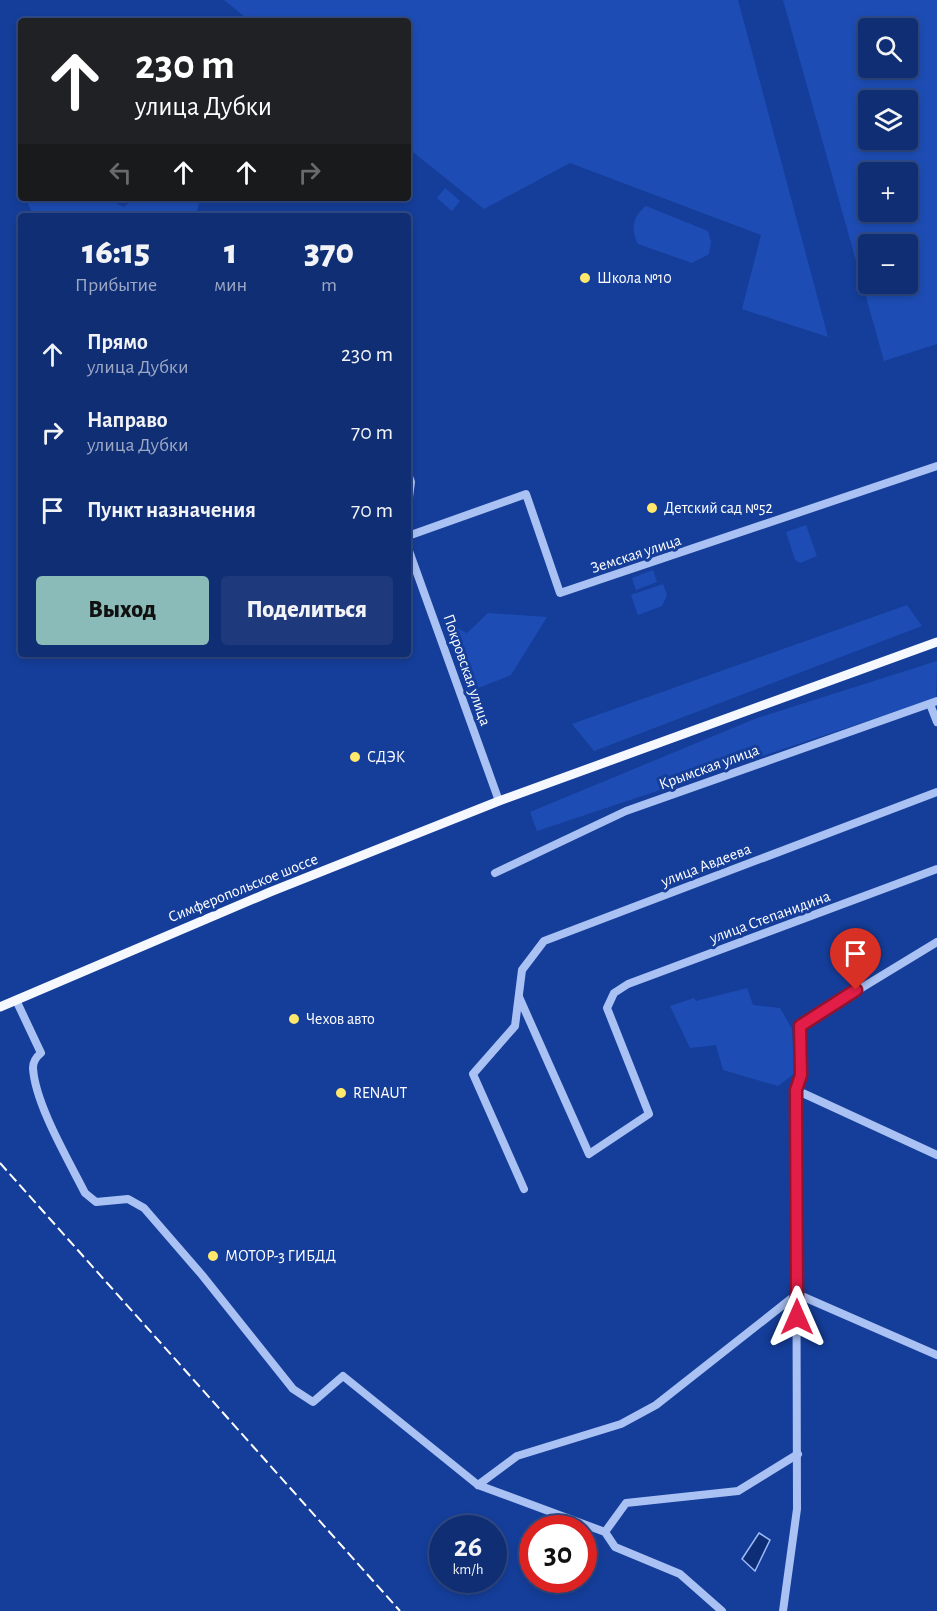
<!DOCTYPE html>
<html lang="ru">
<head>
<meta charset="utf-8">
<style>
  :root { --surface:#102e74; --page:#1e3a7c; --text:#f1f3f6; --muted:#9ca8c5; --line:#304a86; --accent:#8bbbb9 }
  body { margin:0; font-family:"Alegreya Sans",sans-serif; background:var(--page); color:var(--text); height:100vh; display:flex; flex-direction:column; font-size:22px; white-space:nowrap }
  * { box-sizing:border-box; margin:0 }
  p { font-size:20px; color:var(--muted) }
  .icon { flex:none; width:33px; height:33px; fill:none; stroke:currentColor; stroke-width:2; stroke-linecap:round; stroke-linejoin:round }
  .map { position:relative; flex:1; overflow:hidden }
  .panel { position:absolute; left:18px; top:213px; width:393px; height:444px; display:flex; flex-direction:column; background:var(--surface); border-radius:6px; box-shadow:0 3px 9px #0003,0 0 0 2px var(--line) }
  .panel>* { flex:none }
  .top-card { position:absolute; left:18px; top:18px; width:393px; height:183px; border-radius:6px; box-shadow:0 3px 9px #0003,0 0 0 2px var(--line); background:#202124; color:#fff; overflow:hidden }
  .controls { position:absolute; left:858px; top:18px; display:grid; gap:12px }
  .controls a { display:grid; place-items:center; width:60px; height:60px; border-radius:6px; background:var(--surface); box-shadow:0 3px 9px #0003,0 0 0 2px var(--line); font-size:30px }
  .speed { position:absolute; left:429px; top:1515px; display:flex; gap:12px; font-size:30px; font-weight:700; text-align:center }
  .speed>* { display:grid; place-content:center; width:78px; height:78px; border-radius:50%; background:var(--surface); box-shadow:0 3px 9px #0003,0 0 0 2px var(--line); line-height:1 }
  .speed small { font-size:15px; font-weight:400 }
  .speed .limit { border:9px solid #d22; background:#fff; color:#111 }
  .pin { position:absolute; display:grid; place-items:center; width:51px; height:51px; color:#fff; margin:-62px -26px; border-radius:50% 50% 50% 0; rotate:-45deg; box-shadow:0 0 6px #0007 }
  .pin .icon { rotate:45deg }
  .me { position:absolute; width:66px; margin:-33px; rotate:0deg; stroke-linejoin:round; filter:drop-shadow(0 0 4px #0008) }
  .turn { display:flex; align-items:center; gap:21px; height:126px; padding:0 18px; font-size:27px }
  .turn .icon { width:78px; height:78px; stroke-width:2.5 }
  .turn b { display:block; font-size:42px; line-height:51px }
  .lanes { display:flex; align-items:center; height:57px; padding:0 18px; background:#0003; justify-content:center; gap:30px; direction:ltr }
  .lanes .off { opacity:.35 }
  .eta { display:flex; justify-content:space-evenly; align-items:center; height:102px; text-align:center }
  .eta b { font-size:36px; font-weight:800; line-height:42px }
  .primary-button { display:flex; gap:12px; margin-top:auto; padding:12px 18px }
  .primary-button a { flex:1; height:69px; border-radius:6px; background:var(--accent); color:#111; font-size:24px; font-weight:800; line-height:69px; text-align:center }
  .primary-button a+a { background:var(--page); color:var(--text) }
  ul { padding:0; list-style:none }
  li { display:flex; align-items:center; gap:18px; height:78px; padding:0 18px }
  li div { flex:1 }
  li b { display:block; font-size:22px }
  li em { font-style:normal }
  .map>svg:first-child { display:block }
  .green { fill:#1d4db4; fill-rule:evenodd }
  .water { fill:#0e2d77; stroke:#9cbaf5; stroke-width:1.5 }
  .lines { fill:none; stroke-linecap:round; stroke-linejoin:round }
  .minor { stroke:#aac1f3; stroke-width:8 }
  .major { stroke:#f5f8ff; stroke-width:9 }
  .rail { stroke:#fff; stroke-width:2; stroke-dasharray:10 4.5; stroke-linecap:butt }
  .route-casing { stroke:#92132f; stroke-width:15 }
  .route { stroke:#e11d48; stroke-width:10 }
  .poi-dot { fill:#ffe86b; stroke:#153e9a; stroke-width:2 }
  .labels { text-anchor:middle; dominant-baseline:central; stroke-width:6; stroke-linejoin:round; paint-order:stroke }
  .poi-label { font-size:16px; fill:#fff; stroke:#153e9a; text-anchor:start }
  .street-label { font-size:16px; fill:#fff; stroke:#153e9a }
</style>
</head>
<body>
<div class="map">
<svg width="937" height="1611" viewBox="0 0 937 1611">
  <rect width="100%" height="100%" fill="#153e9a"/>
  <g class="green">
    <path d="M224,0H738L828,337L742,309L761,235L570,163L484,209L408,148V21H250Z"/>
    <path d="M783,0H937V344L884,361ZM908,28V68H868V28ZM908,100V140H868V100ZM908,172V212H868V172ZM908,244V284H868V244Z"/>
    <path d="M445,188L460,201L452,211L437,198Z"/>
    <path d="M26,198H68L71,202C89,192 108,199 124,207L135,198H200L196,216L170,211L167,216H33Z"/>
    <path d="M646,206L708,231L711,242L709,254L692,263L638,244C630,229 633,216 646,206Z"/>
    <path d="M806,525L817,556L800,563L795,560L786,532Z"/>
    <path d="M653,570L657,582L636,590L632,578Z"/>
    <path d="M663,584L667,595L662,606L638,615L631,595Z"/>
    <path d="M907,605L922,626L594,751L572,724Z"/>
    <path d="M488,613L547,617L511,675L468,692L442,621L467,633Z"/>
    <path d="M937,661L936,698L537,831L530,812L757,718Z"/>
    <path d="M747,988L753,1005L780,1008L792,1029L795,1073L778,1086L723,1070L716,1045L690,1048L670,1006L694,998L696,1001Z"/>
  </g>
  <path class="water" d="M759,1533L770,1540L755,1571L742,1559Z"/>
  <g class="lines">
    <g class="minor">
      <path d="M408,474L411,482L408,505"/>
      <path d="M408,536L526,494L560,593L937,466"/>
      <path d="M408,548L499,801"/>
      <path d="M930,704L937,722"/>
      <path d="M495,873L626,811L937,701"/>
      <path d="M519,997L589,1154L649,1114L607,1008L614,993L628,984L937,869"/>
      <path d="M16,1000L41,1053C36,1057 33,1061 33,1068C35,1104 69,1161 85,1193L96,1202L128,1199L144,1208L202,1275L293,1389L313,1402L343,1376L478,1485L605,1532L615,1547L680,1574L722,1611"/>
      <path d="M796,1090L937,1155"/>
      <path d="M524,1189L473,1074L515,1026L522,970L544,941L937,792"/>
      <path d="M478,1485L517,1456L621,1424L656,1405L797,1294L937,1355"/>
      <path d="M605,1532L626,1503L738,1491L798,1454"/>
      <path d="M783,1611L797,1509L796,1090L801,1075L799,1026L937,942"/>
    </g>
    <path class="major" d="M0,1007L270,892L499,801L937,642"/>
    <path class="rail" d="M0,1163L400,1611"/>
  </g>
  <g class="lines">
    <g class="route-casing">
      <path id="route" d="M797,1317L796,1090L801,1075L800,1026L856,990"/>
    </g>
    <use href="#route" class="route"/>
  </g>
  <g class="poi-dot">
    <circle cx="585" cy="278" r="6"/>
    <circle cx="652" cy="508" r="6"/>
    <circle cx="355" cy="757" r="6"/>
    <circle cx="294" cy="1019" r="6"/>
    <circle cx="341" cy="1093" r="6"/>
    <circle cx="213" cy="1256" r="6"/>
  </g>
  <g class="labels">
    <g class="poi-label">
      <text x="597" y="278">Школа №10</text>
      <text x="664" y="508">Детский сад №52</text>
      <text x="367" y="757">СДЭК</text>
      <text x="306" y="1019">Чехов авто</text>
      <text x="353" y="1093">RENAUT</text>
      <text x="225" y="1256">МОТОР-3 ГИБДД</text>
    </g>
    <g class="street-label">
      <text transform="translate(636 554) rotate(-18)">Земская улица</text>
      <text transform="translate(467 670) rotate(71)">Покровская улица</text>
      <text transform="translate(709 767) rotate(-20)">Крымская улица</text>
      <text transform="translate(706 865) rotate(-21)">улица Авдеева</text>
      <text transform="translate(243 888) rotate(-22)">Симферопольское шоссе</text>
      <text transform="translate(770 917) rotate(-20)">улица Степанидина</text>
    </g>
  </g>
</svg>
<div class="controls">
<a><svg class="icon" aria-label="search" viewBox="0 0 24 24"><circle cx="10" cy="10" r="6"/><path d="M15 15l6 6"/></svg></a>
<a><svg class="icon" aria-label="layers" viewBox="0 0 24 24"><path d="M12 4l9 5-9 5-9-5zM3 14l9 5 9-5"/></svg></a>
<a>+</a>
<a>−</a>
</div>
<div class="speed"><div>26<small>km/h</small></div><div class="limit">30</div></div>
<div class="pin" style="left:856px;top:990px;background:#d93025"><svg class="icon" aria-label="arrive" viewBox="0 0 24 24"><path d="M6 21V4h12l-3 4 3 4H6"/></svg></div>
<svg class="me" style="left:797px;top:1317px" viewBox="-20 -20 40 40"><path d="M0-17L14 15 0 8-14 15z" fill="#e11d48" stroke="#fff" stroke-width="4"/></svg>
<div class="top-card">
<div class="turn"><svg class="icon" aria-label="ahead" viewBox="0 0 24 24"><path d="M12 20V5M6 11l6-6 6 6"/></svg><div><b>230 m</b>улица Дубки</div></div>
<div class="lanes"><svg class="icon off" aria-label="left" viewBox="0 0 24 24"><path d="M17 20v-9H6M10 6l-5 5 5 5"/></svg><svg class="icon" aria-label="ahead" viewBox="0 0 24 24"><path d="M12 20V5M6 11l6-6 6 6"/></svg><svg class="icon" aria-label="ahead" viewBox="0 0 24 24"><path d="M12 20V5M6 11l6-6 6 6"/></svg><svg class="icon off" aria-label="right" viewBox="0 0 24 24"><path d="M7 20v-9h11M14 6l5 5-5 5"/></svg></div>
</div>
<section class="panel">
<div class="eta">
<div><b>16:15</b><p>Прибытие</p></div>
<div><b>1</b><p>мин</p></div>
<div><b>370</b><p>m</p></div>
</div>
<ul>
<li><svg class="icon" aria-label="ahead" viewBox="0 0 24 24"><path d="M12 20V5M6 11l6-6 6 6"/></svg><div><b>Прямо</b><p>улица Дубки</p></div><em>230 m</em></li>
<li><svg class="icon" aria-label="right" viewBox="0 0 24 24"><path d="M7 20v-9h11M14 6l5 5-5 5"/></svg><div><b>Направо</b><p>улица Дубки</p></div><em>70 m</em></li>
<li><svg class="icon" aria-label="arrive" viewBox="0 0 24 24"><path d="M6 21V4h12l-3 4 3 4H6"/></svg><div><b>Пункт назначения</b></div><em>70 m</em></li>
</ul>
<div class="primary-button"><a>Выход</a><a>Поделиться</a></div>
</section>
</div>
</body>
</html>
